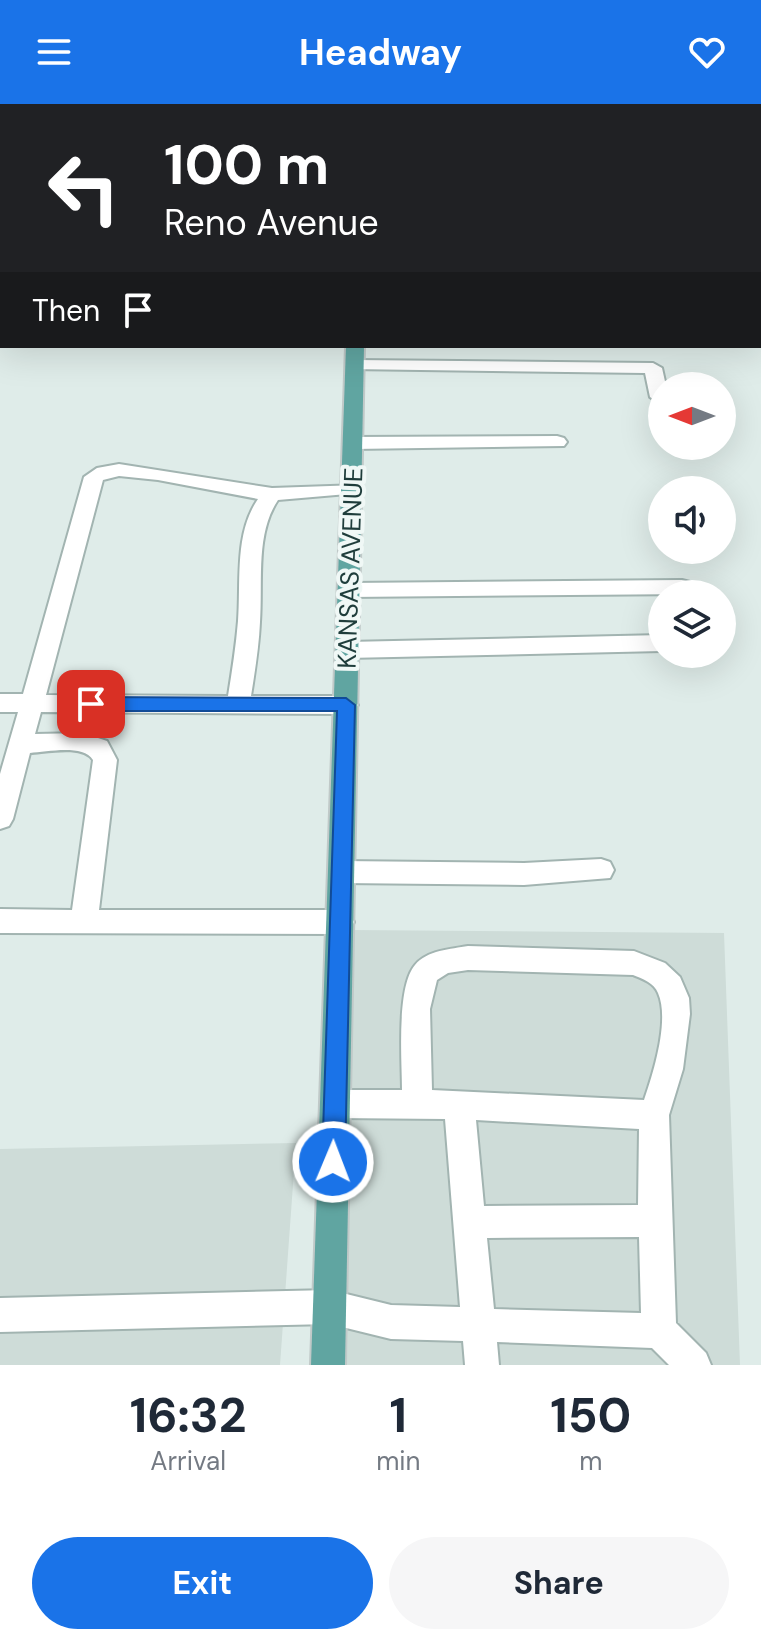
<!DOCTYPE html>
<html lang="en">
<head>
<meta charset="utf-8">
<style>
  :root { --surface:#fff; --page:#f6f6f7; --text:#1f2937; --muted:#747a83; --accent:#1a73e8 }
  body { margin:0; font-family:"DM Sans",sans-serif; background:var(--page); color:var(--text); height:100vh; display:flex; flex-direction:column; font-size:30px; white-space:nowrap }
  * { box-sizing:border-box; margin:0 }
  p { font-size:26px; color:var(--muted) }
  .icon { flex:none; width:44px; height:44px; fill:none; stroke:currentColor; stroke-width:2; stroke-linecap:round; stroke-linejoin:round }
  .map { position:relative; height:1261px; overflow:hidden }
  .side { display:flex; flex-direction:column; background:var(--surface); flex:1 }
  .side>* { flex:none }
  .guide { position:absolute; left:0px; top:0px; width:762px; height:244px; box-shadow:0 8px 32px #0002; background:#202124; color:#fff; overflow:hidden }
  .needle { width:52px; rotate:270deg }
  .controls { position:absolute; left:648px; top:268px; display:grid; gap:16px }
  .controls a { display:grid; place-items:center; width:88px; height:88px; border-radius:50%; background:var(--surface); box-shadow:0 8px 32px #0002; font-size:40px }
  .pin { position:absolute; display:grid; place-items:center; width:68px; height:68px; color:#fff; margin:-34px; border-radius:16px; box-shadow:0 4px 12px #0006 }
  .me { position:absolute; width:88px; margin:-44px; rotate:1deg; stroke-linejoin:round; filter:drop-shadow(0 0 6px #0008) }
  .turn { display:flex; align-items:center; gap:28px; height:168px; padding:0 32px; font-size:36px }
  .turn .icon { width:104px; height:104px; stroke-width:2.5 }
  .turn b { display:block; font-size:56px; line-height:68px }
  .then { display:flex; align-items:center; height:76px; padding:0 32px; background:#0003; gap:16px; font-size:30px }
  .eta { display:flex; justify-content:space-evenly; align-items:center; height:136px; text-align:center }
  .eta b { font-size:48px; font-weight:700; line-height:56px }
  .action { display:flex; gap:16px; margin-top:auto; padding:16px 32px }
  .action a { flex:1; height:92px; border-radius:48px; background:var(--accent); color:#fff; font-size:32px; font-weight:700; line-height:92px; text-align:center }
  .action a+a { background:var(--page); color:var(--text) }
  header { display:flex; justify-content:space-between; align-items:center; height:104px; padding:0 32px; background:var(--accent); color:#fff; font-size:36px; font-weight:700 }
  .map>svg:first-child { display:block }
  .built { fill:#cedcd8 }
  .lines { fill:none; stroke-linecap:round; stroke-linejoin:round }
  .minor-casing { stroke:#a2b4b1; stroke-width:4 }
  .major-casing { stroke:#c0c9c8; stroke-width:4 }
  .highway-casing { stroke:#c0c9c8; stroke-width:4 }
  .minor { fill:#fff; fill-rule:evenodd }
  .major { fill:#60a5a1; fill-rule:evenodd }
  .highway { fill:#296c6b; fill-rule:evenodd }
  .route { fill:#1a73e8; stroke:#114b97; stroke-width:2 }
  .labels { text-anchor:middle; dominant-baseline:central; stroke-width:8; stroke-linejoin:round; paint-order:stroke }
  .street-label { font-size:26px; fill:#1f3d3b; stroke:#f0f8f6 }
</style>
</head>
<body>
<header><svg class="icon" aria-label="menu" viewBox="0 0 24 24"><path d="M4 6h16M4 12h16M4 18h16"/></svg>Headway<svg class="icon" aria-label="heart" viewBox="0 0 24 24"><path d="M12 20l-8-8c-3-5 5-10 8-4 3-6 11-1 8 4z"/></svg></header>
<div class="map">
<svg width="761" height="1261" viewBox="0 0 761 1261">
  <rect width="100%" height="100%" fill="#dfece9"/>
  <g class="built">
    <path d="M351,826L724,829L740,1261H347Z"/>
    <path d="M296,1039L280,1261H0V1045Z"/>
  </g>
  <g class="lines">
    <g class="minor-casing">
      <g id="minor">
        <path d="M569,0H583L585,2H571Z"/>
        <rect x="0" y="17" width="2" height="8"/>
        <rect x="0" y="179" width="2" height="10"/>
        <rect x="0" y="221" width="2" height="10"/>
        <path d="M355,256L653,259L662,264L666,282H662V298L659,299L650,293L645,269L349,265L346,261Z"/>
        <path d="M557,332L564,334L567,338L564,342L353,345L343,339L353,333Z"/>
        <path d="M119,360L272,384L359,381L362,385L359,389L278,396C255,430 263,478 260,518C259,542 255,567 251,592H346L354,595L358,601L354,607L346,610L41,608L35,630L83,629L107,637L117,656L99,806H340L350,810L354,818L350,826L340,830L0,829V805L72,806L93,656C83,640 47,648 30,649L13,715L9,722L0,725V670L18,608H0V590H23L84,373L97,364ZM119,372L158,376L258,395C234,430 241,477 238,517C236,542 232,567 228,592L46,591L103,376Z"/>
        <path d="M682,476L690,478L694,490L349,493L341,491L338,486L341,481L349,479Z"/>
        <path d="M662,531V547L347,554L339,552L336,546L339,540L347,538Z"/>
        <path d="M601,755L610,758L614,766L610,774L524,781L341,779L332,776L328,768L332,760L341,757L524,759Z"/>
        <path d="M468,842L634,847L665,859L680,873L689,894L690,910L683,965L669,1011L676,1219L706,1249L711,1261H669L652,1244L497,1238L499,1261H465L463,1237L391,1235L330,1220L0,1228V1194L330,1186L391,1201L460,1203L445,1015L335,1014L324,1010L320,1000L324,990L335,986H402C402,958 396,883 415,861C427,846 451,845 468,842ZM468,866L633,871C643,875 654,879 658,889C670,916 653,970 644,996L432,986L430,905L437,876L448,869ZM476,1016L639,1025L638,1101L484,1102ZM639,1133L641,1209L494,1205L487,1134Z"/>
      </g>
    </g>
    <g class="major-casing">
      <g id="major">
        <rect x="355" y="0" width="14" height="2"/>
        <path d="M346,242H364L345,1261H311Z"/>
      </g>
    </g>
    <g class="highway-casing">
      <g id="highway">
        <path d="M665,0H679L680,2H666Z"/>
        <rect x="713" y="0" width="14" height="2"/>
        <path d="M760,86L761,87V98L760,97Z"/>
        <rect x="760" y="203" width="1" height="12"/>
      </g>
    </g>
    <use href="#minor" class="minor"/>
    <use href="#major" class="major"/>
    <use href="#highway" class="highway"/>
  </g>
  <path class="route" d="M91,593L346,594L355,601L345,1058L342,1066L333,1070L325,1066L322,1058L337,607H91L82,600Z"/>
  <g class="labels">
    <g class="street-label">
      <text transform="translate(350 464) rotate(-88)">KANSAS AVENUE</text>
    </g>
  </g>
</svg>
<div class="controls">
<a><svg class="needle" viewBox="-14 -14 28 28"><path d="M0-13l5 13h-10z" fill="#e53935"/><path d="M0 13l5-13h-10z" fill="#747a83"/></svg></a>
<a><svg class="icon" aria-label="sound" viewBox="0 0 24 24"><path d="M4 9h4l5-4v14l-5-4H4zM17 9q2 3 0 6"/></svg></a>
<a><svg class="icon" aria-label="layers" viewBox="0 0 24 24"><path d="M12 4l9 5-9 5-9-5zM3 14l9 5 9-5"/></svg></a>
</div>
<div class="pin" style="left:91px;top:600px;background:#d93025"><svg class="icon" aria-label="arrive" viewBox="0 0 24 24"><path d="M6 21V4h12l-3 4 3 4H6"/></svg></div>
<svg class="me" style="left:333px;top:1058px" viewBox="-20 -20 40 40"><circle r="17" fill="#1a73e8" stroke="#fff" stroke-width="3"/><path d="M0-11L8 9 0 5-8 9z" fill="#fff"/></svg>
<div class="guide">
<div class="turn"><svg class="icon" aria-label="left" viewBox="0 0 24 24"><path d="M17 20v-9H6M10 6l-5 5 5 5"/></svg><div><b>100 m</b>Reno Avenue</div></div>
<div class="then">Then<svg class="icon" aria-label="arrive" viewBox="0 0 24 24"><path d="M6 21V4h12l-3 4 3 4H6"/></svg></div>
</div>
</div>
<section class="side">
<div class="eta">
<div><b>16:32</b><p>Arrival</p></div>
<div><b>1</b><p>min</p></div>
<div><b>150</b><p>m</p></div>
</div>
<div class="action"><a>Exit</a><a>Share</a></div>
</section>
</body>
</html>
